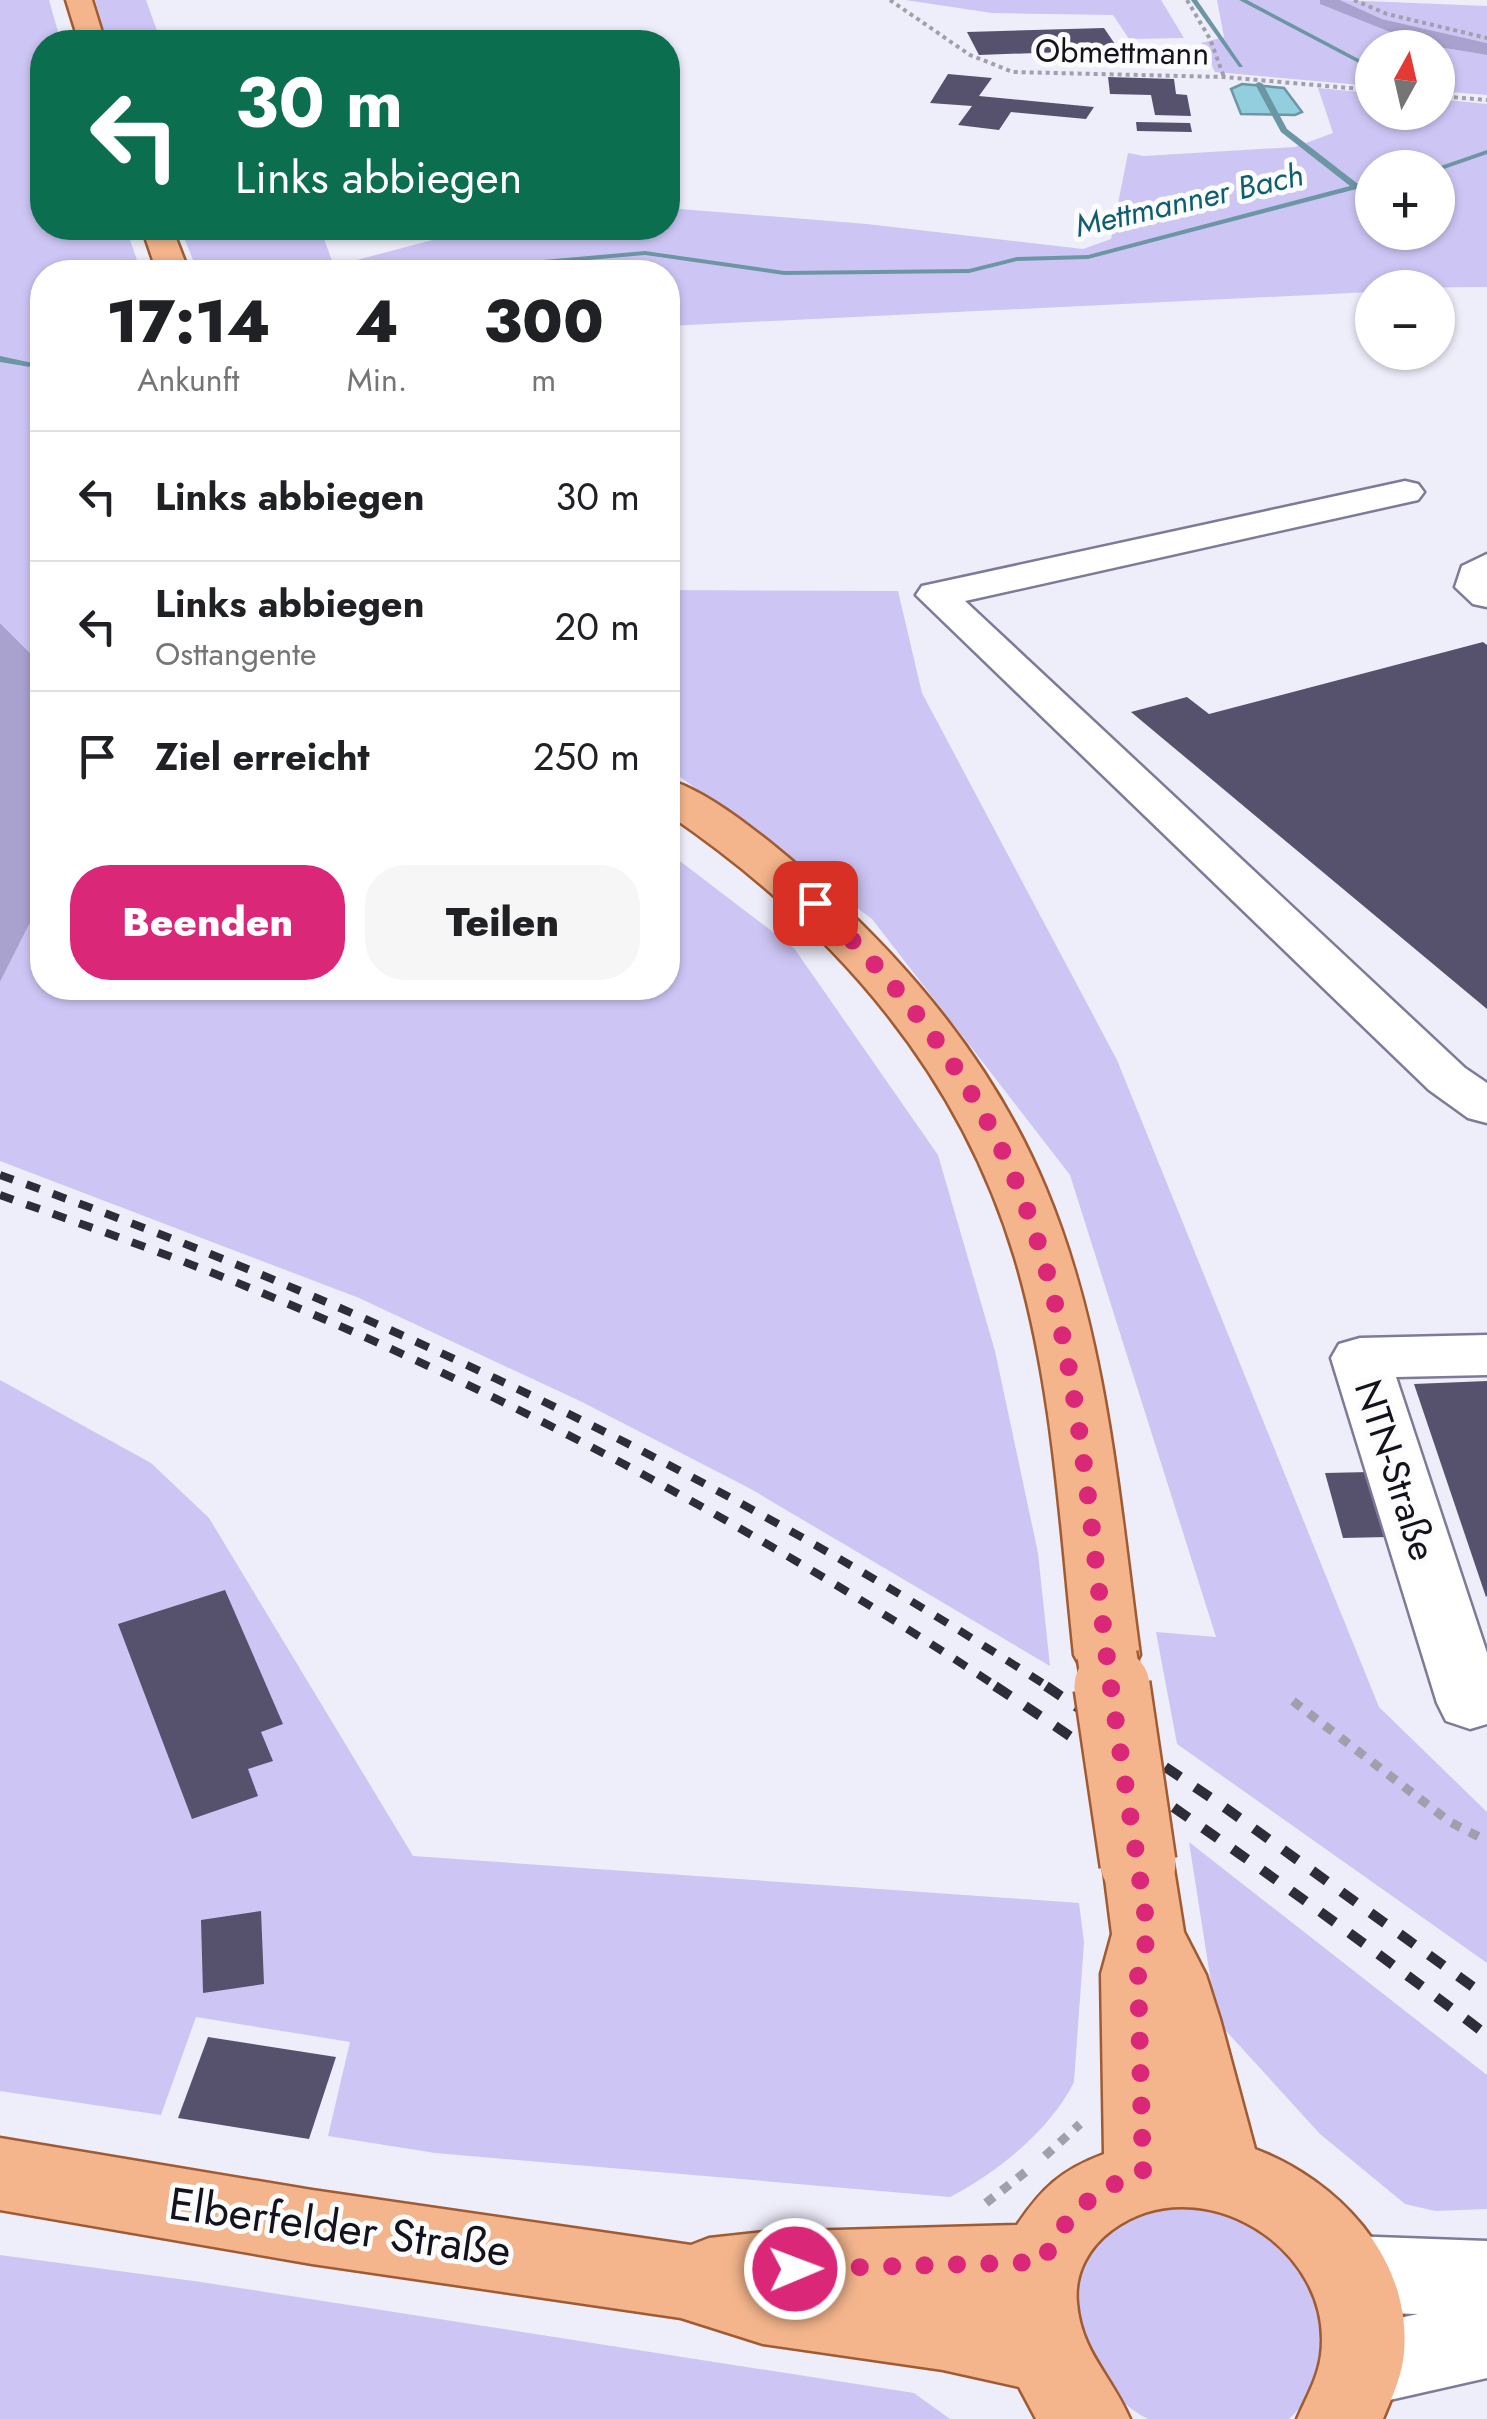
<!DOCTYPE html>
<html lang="de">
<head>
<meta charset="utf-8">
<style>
  :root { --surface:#fff; --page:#f6f6f6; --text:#202124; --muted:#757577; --line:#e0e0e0; --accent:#db2777 }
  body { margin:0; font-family:Jost,sans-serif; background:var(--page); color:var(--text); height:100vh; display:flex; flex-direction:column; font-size:38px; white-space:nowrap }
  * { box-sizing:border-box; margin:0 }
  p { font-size:32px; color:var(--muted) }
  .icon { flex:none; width:55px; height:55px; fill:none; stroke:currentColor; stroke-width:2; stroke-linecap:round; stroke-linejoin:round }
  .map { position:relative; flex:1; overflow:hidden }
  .sheet { position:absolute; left:30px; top:260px; width:650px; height:740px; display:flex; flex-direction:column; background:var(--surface); border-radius:40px; box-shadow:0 2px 8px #0004 }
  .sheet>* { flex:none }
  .top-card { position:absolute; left:30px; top:30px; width:650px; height:210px; border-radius:40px; box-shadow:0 2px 8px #0004; background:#0b6e4f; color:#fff; overflow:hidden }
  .needle { width:65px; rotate:8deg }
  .tools { position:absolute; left:1355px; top:30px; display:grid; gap:20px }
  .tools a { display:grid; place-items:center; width:100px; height:100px; border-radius:50%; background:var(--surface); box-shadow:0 2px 8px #0004; font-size:50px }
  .pin { position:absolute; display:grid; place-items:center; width:85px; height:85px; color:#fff; margin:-42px; border-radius:20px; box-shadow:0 5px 15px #0006 }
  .me { position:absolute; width:110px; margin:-55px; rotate:89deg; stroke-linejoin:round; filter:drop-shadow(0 0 8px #0008) }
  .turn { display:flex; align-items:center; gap:35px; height:210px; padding:0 40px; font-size:45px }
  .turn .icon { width:130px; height:130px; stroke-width:2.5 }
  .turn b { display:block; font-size:70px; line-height:85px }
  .eta { display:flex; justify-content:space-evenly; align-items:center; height:170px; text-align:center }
  .eta b { font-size:60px; font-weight:800; line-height:70px }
  .action { display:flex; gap:20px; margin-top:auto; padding:20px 40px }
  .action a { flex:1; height:115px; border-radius:40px; background:var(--accent); color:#fff; font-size:40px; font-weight:800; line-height:115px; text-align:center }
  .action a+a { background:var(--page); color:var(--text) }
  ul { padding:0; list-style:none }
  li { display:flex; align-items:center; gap:30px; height:130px; padding:0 40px; border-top:2px solid var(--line) }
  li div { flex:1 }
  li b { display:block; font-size:38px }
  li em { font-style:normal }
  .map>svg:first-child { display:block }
  .green { fill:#cdc6f5; fill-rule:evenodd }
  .forest { fill:#a9a2cf }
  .water { fill:#93cede; stroke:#6d96a4; stroke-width:2.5 }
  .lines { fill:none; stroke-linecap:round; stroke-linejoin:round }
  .stream { fill:#6d96a4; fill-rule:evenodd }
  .building { fill:#56526d }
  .minor-casing { stroke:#7e7a97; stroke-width:5 }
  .major-casing { stroke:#a05b33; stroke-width:5 }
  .path-far1 { stroke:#a09fab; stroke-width:4; stroke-dasharray:4 4; stroke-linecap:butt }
  .path { stroke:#a09fab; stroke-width:9; stroke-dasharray:10 10; stroke-linecap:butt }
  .minor { fill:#fff; fill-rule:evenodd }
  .major { fill:#f4b58c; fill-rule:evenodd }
  .rail-far1 { stroke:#2e2c38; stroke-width:8; stroke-dasharray:14 14; stroke-linecap:butt }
  .rail { stroke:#2e2c38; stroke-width:10; stroke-dasharray:18 18; stroke-linecap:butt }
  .major-bridge-far1-casing { stroke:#a05b33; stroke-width:64; stroke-linecap:butt }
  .major-bridge-casing { stroke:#a05b33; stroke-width:80; stroke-linecap:butt }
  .major-bridge-far1 { stroke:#f4b58c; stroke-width:59 }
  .major-bridge { stroke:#f4b58c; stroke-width:75 }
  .route { stroke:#db2777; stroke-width:18; stroke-dasharray:0 32.4 }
  .labels { text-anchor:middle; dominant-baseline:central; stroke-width:10; stroke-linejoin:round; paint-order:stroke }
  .far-street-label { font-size:32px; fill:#14121d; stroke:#fcfcfc }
  .far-water-label { font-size:32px; font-style:italic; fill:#0d5e6f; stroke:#fcfcfc }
  .street-label { font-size:38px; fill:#14121d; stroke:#fcfcfc }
  .near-street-label { font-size:45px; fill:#14121d; stroke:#fcfcfc }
</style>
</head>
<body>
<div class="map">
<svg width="1487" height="2419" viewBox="0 0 1487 2419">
  <rect width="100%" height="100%" fill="#eeedfa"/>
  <g class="green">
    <path d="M0,0H49L61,42H42V228H126L141,272H42V665L0,623Z"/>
    <path d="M95,0H146L161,42H107Z"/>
    <path d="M905,0H1161L1184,38L1129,39L1113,15L992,13Z"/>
    <path d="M1217,0H1320L1321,4L1420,44L1487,55V95L1438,91V48H1372V86L1215,72L1201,43L1224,37Z"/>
    <path d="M1340,0L1487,6V43L1382,19Z"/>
    <path d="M1318,88L1372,93V112H1438V99L1487,104V287L1372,288V292L668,326V272H198L180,228H320L334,266L478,228H668V208L867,224L1083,249L1111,239L1128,153L1144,156L1295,147L1333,133ZM1372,168H1438V232H1372Z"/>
    <path d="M668,590L898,591L922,693L1117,1060L1379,1707L1487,1812V1963L1177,1744L1156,1632L1216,1637L1070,1175L872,919L668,768Z"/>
    <path d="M668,852L794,948L938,1155L995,1351L1038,1553L1050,1666L749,1488L580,1401L359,1298L0,1161V982L42,899V988H668Z"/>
    <path d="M0,1380L151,1463L209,1518L413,1856L1079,1903L1084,1942L1074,2082C1052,2128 996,2174 950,2197L435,2153L328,2136L350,2042L196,2017L161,2115L0,2091Z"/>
    <path d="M1189,1842L1487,2075V2209L1435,2211L1405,2204L1320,2134L1217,2021Z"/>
    <path d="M1227,2204L1295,2246L1331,2316L1318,2389L1289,2419H1148C1064,2375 1045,2247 1143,2207C1165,2198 1203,2204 1227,2204Z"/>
    <path d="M0,2255L201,2282L914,2393L950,2419H0Z"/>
  </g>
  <g class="forest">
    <path d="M1320,0H1340L1382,19L1487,43V55L1420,44L1320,4Z"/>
    <path d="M0,623L42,665V899L0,982Z"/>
  </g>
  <path class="water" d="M1242,84L1284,88L1302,112L1295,115L1241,114L1231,89Z"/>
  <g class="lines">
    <g class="stream">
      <path d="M1191,0H1197L1243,67H1239Z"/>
      <path d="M1239,0H1247L1372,66V70Z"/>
      <path d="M1259,82L1263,84L1287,129L1358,184L1372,181V185L1088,259L1017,261L969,273L784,275L645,255L521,266L491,272H477L521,262L645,251L784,271L969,269L1017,257L1088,255L1350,186L1281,132L1255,84Z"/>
      <path d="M1487,150V154L1441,170L1435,168Z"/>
      <path d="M0,356L42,365V369L0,362Z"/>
    </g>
  </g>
  <g class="building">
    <path d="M1104,28L1119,50L979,55L967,32Z"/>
    <path d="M948,74L992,78L979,96L1094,107L1086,119L1011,112L999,130L958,125L972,106L930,103Z"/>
    <path d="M1108,77L1174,79L1176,94L1187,95L1191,116L1155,115L1151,95L1110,94Z"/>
    <path d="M1136,122L1190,123L1192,132L1137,131Z"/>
    <path d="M1483,642L1487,645V1009L1131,712L1187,697L1209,714Z"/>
    <path d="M1487,1381V1596L1486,1597L1414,1384Z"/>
    <path d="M1369,1472L1388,1537L1343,1538L1325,1473Z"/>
    <path d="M225,1590L283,1724L261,1732L273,1761L248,1769L258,1796L192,1819L118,1624Z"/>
    <path d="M261,1911L264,1984L203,1993L201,1920Z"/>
    <path d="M208,2037L336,2057L309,2139L178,2118Z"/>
  </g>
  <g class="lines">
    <g class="minor-casing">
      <g id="minor">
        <path d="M1405,481L1418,484L1424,492L1418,500L965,601L1465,1068L1487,1083V1123L1468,1118L1429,1090L916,595L922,586L936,583Z"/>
        <path d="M1487,554V607L1473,604L1455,587L1462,566Z"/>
        <path d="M1487,1335V1375L1396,1377L1487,1653V1724L1470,1729L1446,1721L1437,1703L1331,1358L1339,1344L1360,1338Z"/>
        <path d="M1349,2236L1487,2241V2378L1363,2406L1334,2394L1322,2366L1334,2338L1363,2326L1418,2314L1349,2312L1321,2301L1309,2274L1321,2247Z"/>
      </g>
    </g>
    <g class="major-casing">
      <g id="major">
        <path d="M66,0H92L105,42H79Z"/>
        <path d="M142,228H172L189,272H157Z"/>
        <path d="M668,780C715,792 791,859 828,892C919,975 999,1075 1046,1189C1107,1335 1119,1499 1140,1655L1130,1673L1107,1680L1084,1673L1074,1655C1060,1524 1053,1385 1015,1258C958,1068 829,924 668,814Z"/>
        <path d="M1138,1834L1163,1842L1173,1863L1184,1932L1206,1975L1220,2019L1255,2149C1337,2180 1412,2257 1404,2353C1402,2376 1392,2397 1383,2419H1297C1306,2398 1318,2378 1321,2355C1335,2247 1199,2165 1112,2230C1089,2247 1074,2273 1077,2303C1081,2352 1112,2376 1130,2419H1036L1019,2387L943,2370L763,2344L681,2318L312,2264L0,2210V2138L312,2190L691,2245L709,2238L765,2232L1017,2225C1042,2188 1061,2170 1104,2154L1101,1974L1112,1934L1103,1863L1113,1842Z"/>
      </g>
    </g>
    <g class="path-far1">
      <path d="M890,0L970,55L1013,72L1224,77L1372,90"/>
      <path d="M1187,0L1210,39L1224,77"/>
      <path d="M1354,0L1387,14L1487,38"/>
      <path d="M1438,96L1487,100"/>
    </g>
    <g class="path">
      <path d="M1293,1701L1450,1822L1487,1841"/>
      <path d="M1045,2156L1080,2124"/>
      <path d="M986,2203L1028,2170"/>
    </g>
    <use href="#minor" class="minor"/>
    <use href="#major" class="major"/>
    <g class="rail-far1">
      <path d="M0,1175C370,1305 721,1474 1050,1688"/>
      <path d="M0,1195C67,1219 134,1242 200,1268C479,1377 749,1523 999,1688"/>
    </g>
    <g class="rail">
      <path d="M995,1686C1163,1797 1326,1914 1487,2035"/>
      <path d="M1046,1686L1220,1804L1487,1997"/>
    </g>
    <g class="major-bridge-far1-casing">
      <path id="major-bridge-far1" d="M1107,1655L1112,1688"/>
    </g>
    <g class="major-bridge-casing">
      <path id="major-bridge" d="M1112,1686L1138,1863"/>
    </g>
    <use href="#major-bridge-far1" class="major-bridge-far1"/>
    <use href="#major-bridge" class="major-bridge"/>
  </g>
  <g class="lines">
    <path class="route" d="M795,2269L1043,2262C1065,2214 1093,2190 1143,2172L1138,1974L1148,1934C1135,1840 1118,1745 1106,1650C1086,1490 1076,1319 1011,1170C966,1067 895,980 815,903"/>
  </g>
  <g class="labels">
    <g class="far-street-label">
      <text transform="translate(1122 52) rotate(1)">Obmettmann</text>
    </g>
    <g class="far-water-label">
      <text transform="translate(1189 200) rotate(-13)">Mettmanner Bach</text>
    </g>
    <g class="street-label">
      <text transform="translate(1396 1470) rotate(72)">NTN-Straße</text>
    </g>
    <g class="near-street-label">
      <text transform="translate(340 2227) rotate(8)">Elberfelder Straße</text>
    </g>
  </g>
</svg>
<div class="tools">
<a><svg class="needle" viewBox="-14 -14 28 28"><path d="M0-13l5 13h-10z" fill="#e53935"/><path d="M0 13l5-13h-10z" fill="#757577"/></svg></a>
<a>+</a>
<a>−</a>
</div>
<div class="pin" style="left:815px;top:903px;background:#d93025"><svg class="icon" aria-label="arrive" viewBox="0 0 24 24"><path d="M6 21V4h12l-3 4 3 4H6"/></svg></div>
<svg class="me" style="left:795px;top:2269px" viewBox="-20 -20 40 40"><circle r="17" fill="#db2777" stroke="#fff" stroke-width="3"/><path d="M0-11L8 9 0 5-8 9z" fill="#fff"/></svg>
<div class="top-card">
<div class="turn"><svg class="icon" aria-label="left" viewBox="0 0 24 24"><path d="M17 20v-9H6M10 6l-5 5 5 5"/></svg><div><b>30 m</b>Links abbiegen</div></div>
</div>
<section class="sheet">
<div class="eta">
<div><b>17:14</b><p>Ankunft</p></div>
<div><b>4</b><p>Min.</p></div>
<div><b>300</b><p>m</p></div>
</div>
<ul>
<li><svg class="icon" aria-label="left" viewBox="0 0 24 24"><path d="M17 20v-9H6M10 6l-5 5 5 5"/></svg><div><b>Links abbiegen</b></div><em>30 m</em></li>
<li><svg class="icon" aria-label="left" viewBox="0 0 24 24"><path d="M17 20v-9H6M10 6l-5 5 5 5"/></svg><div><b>Links abbiegen</b><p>Osttangente</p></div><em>20 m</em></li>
<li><svg class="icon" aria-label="arrive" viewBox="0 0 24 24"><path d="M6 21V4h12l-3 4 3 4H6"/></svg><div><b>Ziel erreicht</b></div><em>250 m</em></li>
</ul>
<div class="action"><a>Beenden</a><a>Teilen</a></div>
</section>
</div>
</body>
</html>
